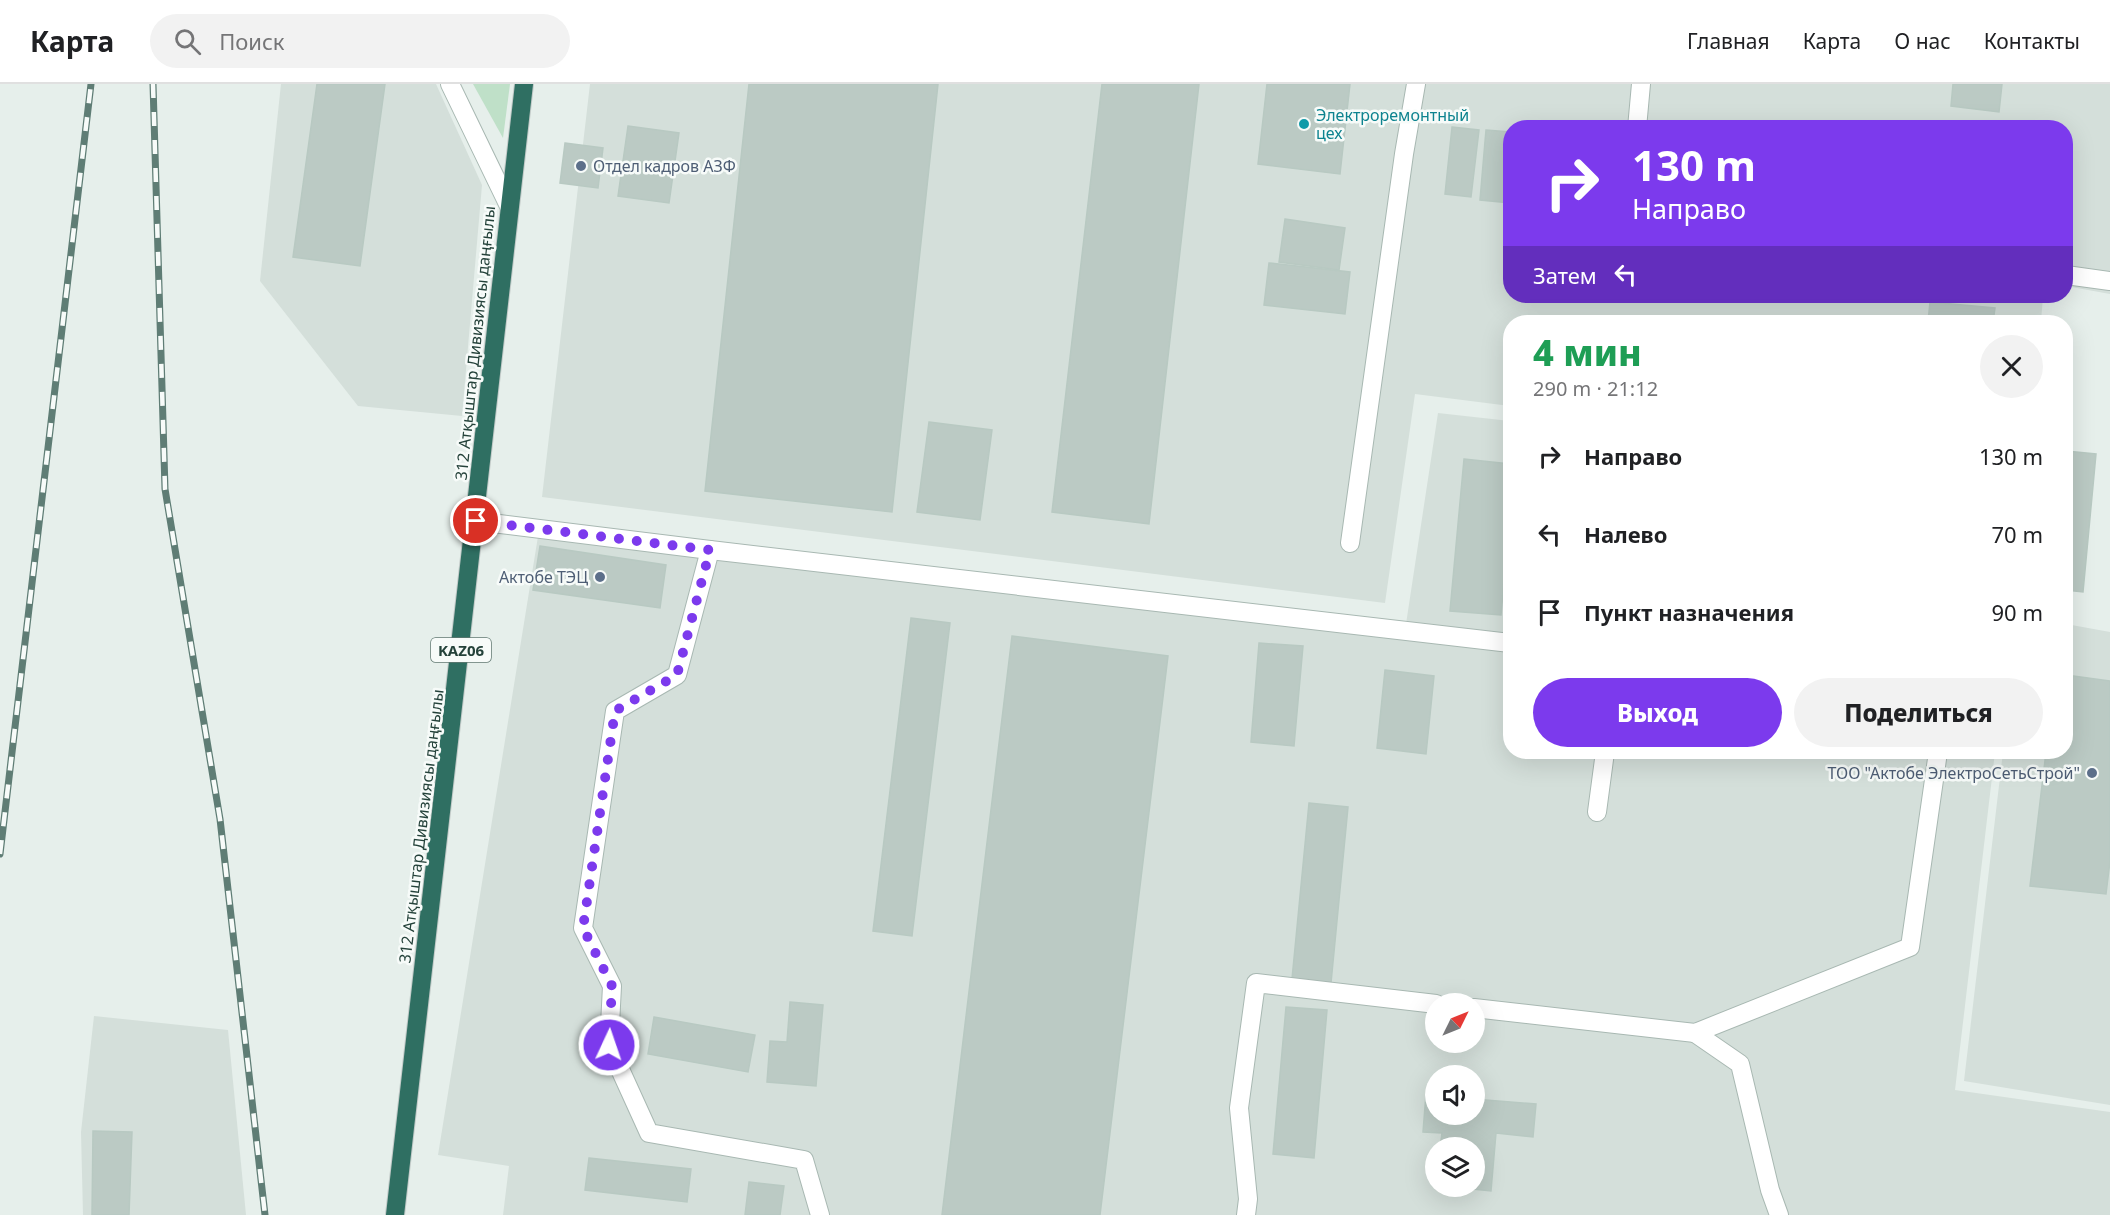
<!DOCTYPE html>
<html lang="ru">
<head>
<meta charset="utf-8">
<style>
  :root { --surface:#fff; --page:#f2f2f2; --text:#202124; --muted:#757577; --line:#e0e0e0; --accent:#7c3aed }
  body { margin:0; font-family:"Noto Sans",sans-serif; background:var(--page); color:var(--text); height:100vh; display:flex; flex-direction:column; font-size:22px; white-space:nowrap }
  * { box-sizing:border-box; margin:0 }
  p { font-size:20px; color:var(--muted) }
  .icon { flex:none; width:33px; height:33px; fill:none; stroke:currentColor; stroke-width:2; stroke-linecap:round; stroke-linejoin:round }
  .map { position:relative; flex:1; overflow:hidden }
  .details { position:absolute; left:1503px; top:231px; width:570px; height:444px; display:flex; flex-direction:column; background:var(--surface); border-radius:24px; box-shadow:0 6px 24px #0002 }
  .details>* { flex:none }
  .hud { position:absolute; left:1503px; top:36px; width:570px; height:183px; border-radius:24px; box-shadow:0 6px 24px #0002; background:#7c3aed; color:#fff; overflow:hidden }
  .needle { width:39px; rotate:47deg }
  .tools { position:absolute; left:1425px; top:909px; display:grid; gap:12px }
  .tools a { display:grid; place-items:center; width:60px; height:60px; border-radius:50%; background:var(--surface); box-shadow:0 6px 24px #0002; font-size:30px }
  .pin { position:absolute; display:grid; place-items:center; width:51px; height:51px; color:#fff; margin:-26px; border:3px solid #fff; border-radius:50%; box-shadow:0 2px 6px #0007 }
  .me { position:absolute; width:66px; margin:-33px; rotate:3deg; stroke-linejoin:round; filter:drop-shadow(0 0 4px #0008) }
  .turn { display:flex; align-items:center; gap:21px; height:126px; padding:0 30px; font-size:27px }
  .turn .icon { width:78px; height:78px; stroke-width:2.5 }
  .turn b { display:block; font-size:42px; line-height:51px }
  .then { display:flex; align-items:center; height:57px; padding:0 30px; background:#0003; gap:12px; font-size:22px }
  .round { display:grid; place-items:center; flex:none; width:63px; height:63px; border-radius:32px; background:var(--page) }
  .summary { display:flex; align-items:center; justify-content:space-between; height:102px; padding:0 30px }
  h1 { font-size:36px; font-weight:800; line-height:45px; color:#1e9e55 }
  .primary-button { display:flex; gap:12px; margin-top:auto; padding:12px 30px }
  .primary-button a { flex:1; height:69px; border-radius:36px; background:var(--accent); color:#fff; font-size:24px; font-weight:800; line-height:69px; text-align:center }
  .primary-button a+a { background:var(--page); color:var(--text) }
  ul { padding:0; list-style:none }
  li { display:flex; align-items:center; gap:18px; height:78px; padding:0 30px }
  li div { flex:1 }
  li b { display:block; font-size:22px }
  li em { font-style:normal }
  header { display:flex; align-items:center; gap:36px; box-sizing:border-box; height:84px; padding:0 30px; background:var(--surface); border-bottom:2px solid var(--line) }
  header strong { font-size:28px }
  nav { display:flex; gap:33px; margin-inline-start:auto; font-size:21px }
  .search { width:420px; height:54px; background:var(--page); display:flex; align-items:center; gap:15px; box-sizing:border-box; padding:0 21px; border-radius:33px; color:var(--muted); font-size:22px }
  .map>svg:first-child { display:block }
  .built { fill:#d4dfda; fill-rule:evenodd }
  .green { fill:#bfe0c8 }
  .building { fill:#bbcac4; stroke:#b8c9c2; stroke-width:1.5 }
  .lines { fill:none; stroke-linecap:round; stroke-linejoin:round }
  .minor-casing { stroke:#a8b8b2; stroke-width:20 }
  .highway-casing { stroke:#c2cac8; stroke-width:20 }
  .minor { stroke:#fff; stroke-width:18 }
  .highway { stroke:#2f6f62; stroke-width:18 }
  .rail-casing { stroke:#5f7d75; stroke-width:7 }
  .rail { stroke:#f7fbf9; stroke-width:4.5; stroke-dasharray:14; stroke-linecap:butt }
  .route { stroke:#7c3aed; stroke-width:10; stroke-dasharray:0 18 }
  .culture-dot { fill:#0f9aa8; stroke:#f7fbf9; stroke-width:2 }
  .service-dot { fill:#5c6f8a; stroke:#f7fbf9; stroke-width:2 }
  .labels { text-anchor:middle; dominant-baseline:central; stroke-width:5; stroke-linejoin:round; paint-order:stroke }
  .shield { fill:#f7fbf9; stroke:#637a73; stroke-width:1.5 }
  .shield-label { font-size:15px; font-weight:bold; fill:#24423a }
  .culture-label { font-size:16px; fill:#0d838f; stroke:#f7fbf9; text-anchor:start }
  .service-label { font-size:16px; fill:#4e5e75; stroke:#f7fbf9; text-anchor:end }
  .street-label { font-size:16px; fill:#24423a; stroke:#f7fbf9 }
</style>
</head>
<body>
<header>
<strong>Карта</strong>
<div class="search"><svg class="icon" aria-label="search" viewBox="0 0 24 24"><circle cx="10" cy="10" r="6"/><path d="M15 15l6 6"/></svg>Поиск</div>
<nav><a>Главная</a><a>Карта</a><a>О нас</a><a>Контакты</a></nav>
</header>
<div class="map">
<svg width="2110" height="1131" viewBox="0 0 2110 1131">
  <rect width="100%" height="100%" fill="#e6efeb"/>
  <g class="built">
    <path d="M281,0H436L482,101L462,332L358,322L260,197Z"/>
    <path d="M590,0H2110V210L2066,202V44H1510V212H2043L2041,238H1510V322L1415,310L1385,519L542,413Z"/>
    <path d="M1438,329L1510,337V668H1995L1955,1006L2110,1028V1131H503L509,1082L438,1071L540,440L1406,540ZM1436,920H1474V958H1436ZM1436,992H1474V1030H1436ZM1436,1064H1474V1102H1436Z"/>
    <path d="M2066,540L2110,548V1021L1964,997L2003,668H2066Z"/>
    <path d="M94,932L228,946L246,1131H83L81,1048Z"/>
  </g>
  <path class="green" d="M473,0H510L503,54Z"/>
  <g class="building">
    <path d="M317,0H385L360,182L293,173Z"/>
    <path d="M749,0H938L892,428L705,407Z"/>
    <path d="M1102,0H1199L1149,440L1052,428Z"/>
    <path d="M1267,0H1350L1340,90L1258,80Z"/>
    <path d="M1953,0H2002L1999,28L1951,22Z"/>
    <path d="M628,42L679,49L669,119L618,112Z"/>
    <path d="M1452,43L1479,46L1471,113L1445,110Z"/>
    <path d="M1486,46L1510,48V119L1480,116Z"/>
    <path d="M565,59L603,64L598,104L560,99Z"/>
    <path d="M1285,135L1345,144L1339,186L1279,178Z"/>
    <path d="M1269,179L1350,188L1345,230L1264,221Z"/>
    <path d="M1930,218L1995,224L1993,238H1928Z"/>
    <path d="M929,338L992,346L980,436L917,428Z"/>
    <path d="M2066,367L2096,370L2083,508L2066,506Z"/>
    <path d="M1464,375L1510,380V430L1501,531L1450,527Z"/>
    <path d="M540,462L666,481L660,524L533,506Z"/>
    <path d="M911,534L950,539L912,852L873,847Z"/>
    <path d="M1012,552L1168,572L1100,1131H942Z"/>
    <path d="M1259,559L1303,562L1294,662L1251,658Z"/>
    <path d="M1385,586L1434,592L1426,670L1377,664Z"/>
    <path d="M2066,591L2110,597V777L2106,810L2030,802L2046,668H2066Z"/>
    <path d="M1536,668H1572L1571,674L1536,671Z"/>
    <path d="M1309,719L1348,723L1331,899L1292,895Z"/>
    <path d="M790,918L823,921L816,1002L767,998L770,957L787,958Z"/>
    <path d="M1286,923L1327,926L1314,1074L1273,1070Z"/>
    <path d="M654,933L755,951L748,988L648,970Z"/>
    <path d="M1426,1010L1436,1011V1030H1474V1015L1536,1020L1533,1053L1496,1049L1491,1107L1443,1102H1474V1064H1440L1442,1049L1423,1048Z"/>
    <path d="M93,1047L132,1048L129,1131H92Z"/>
    <path d="M589,1074L691,1085L687,1118L585,1106Z"/>
    <path d="M749,1098L784,1102L780,1131H745Z"/>
  </g>
  <g class="lines">
    <g class="minor-casing">
      <g id="minor">
        <path d="M450,0L509,122"/>
        <path d="M1637,44L1641,0"/>
        <path d="M2066,191L2110,197"/>
        <path d="M476,437L710,466L1510,559"/>
        <path d="M1350,459L1404,70L1416,0"/>
        <path d="M710,466L677,591L615,627L583,844L612,902L609,961L649,1049L804,1076L820,1131"/>
        <path d="M1597,728L1605,668"/>
        <path d="M1474,924L1695,949L1910,863L1938,668"/>
        <path d="M1695,949L1740,980L1770,1106L1779,1131"/>
        <path d="M1246,1131L1248,1115L1239,1024L1256,899L1436,920"/>
      </g>
    </g>
    <g class="highway-casing">
      <path id="highway" d="M395,1131L524,0"/>
    </g>
    <use href="#minor" class="minor"/>
    <use href="#highway" class="highway"/>
    <g class="rail-casing">
      <g id="rail">
        <path d="M153,0L165,405L220,735L265,1131"/>
        <path d="M0,770L91,0"/>
      </g>
    </g>
    <use href="#rail" class="rail"/>
  </g>
  <g class="lines">
    <path class="route" d="M476,437L710,466L677,591L615,627L583,844L612,902L609,961"/>
  </g>
  <circle class="culture-dot" cx="1304" cy="40" r="6"/>
  <g class="service-dot">
    <circle cx="581" cy="82" r="6"/>
    <circle cx="600" cy="493" r="6"/>
    <circle cx="2092" cy="689" r="6"/>
  </g>
  <g class="labels">
    <rect class="shield" x="431" y="554" width="60" height="24" rx="4.5"/>
    <g class="shield-label">
      <text x="461" y="566">KАZ06</text>
    </g>
    <g class="culture-label">
      <text x="1316" y="31">Электроремонтный<tspan x="1316" dy="18">цех</tspan></text>
    </g>
    <g class="service-label">
      <text x="593" y="82" text-anchor="start">Отдел кадров АЗФ</text>
      <text x="588" y="493">Актобе ТЭЦ</text>
      <text x="2080" y="689">ТОО "Актобе ЭлектроСетьСтрой"</text>
    </g>
    <g class="street-label">
      <text transform="translate(475 259) rotate(-84)">312 Атқыштар Дивизиясы даңғылы</text>
      <text transform="translate(421 742) rotate(-83)">312 Атқыштар Дивизиясы даңғылы</text>
    </g>
  </g>
</svg>
<div class="tools">
<a><svg class="needle" viewBox="-14 -14 28 28"><path d="M0-13l5 13h-10z" fill="#e53935"/><path d="M0 13l5-13h-10z" fill="#757577"/></svg></a>
<a><svg class="icon" aria-label="sound" viewBox="0 0 24 24"><path d="M4 9h4l5-4v14l-5-4H4zM17 9q2 3 0 6"/></svg></a>
<a><svg class="icon" aria-label="layers" viewBox="0 0 24 24"><path d="M12 4l9 5-9 5-9-5zM3 14l9 5 9-5"/></svg></a>
</div>
<div class="pin" style="left:476px;top:437px;background:#d93025"><svg class="icon" aria-label="arrive" viewBox="0 0 24 24"><path d="M6 21V4h12l-3 4 3 4H6"/></svg></div>
<svg class="me" style="left:609px;top:961px" viewBox="-20 -20 40 40"><circle r="17" fill="#7c3aed" stroke="#fff" stroke-width="3"/><path d="M0-11L8 9 0 5-8 9z" fill="#fff"/></svg>
<div class="hud">
<div class="turn"><svg class="icon" aria-label="right" viewBox="0 0 24 24"><path d="M7 20v-9h11M14 6l5 5-5 5"/></svg><div><b>130 m</b>Направо</div></div>
<div class="then">Затем<svg class="icon" aria-label="left" viewBox="0 0 24 24"><path d="M17 20v-9H6M10 6l-5 5 5 5"/></svg></div>
</div>
<section class="details">
<div class="summary"><div><h1>4 мин</h1><p>290 m · 21:12</p></div><a class="round"><svg class="icon" aria-label="close" viewBox="0 0 24 24"><path d="M6 6l12 12M18 6L6 18"/></svg></a></div>
<ul>
<li><svg class="icon" aria-label="right" viewBox="0 0 24 24"><path d="M7 20v-9h11M14 6l5 5-5 5"/></svg><div><b>Направо</b></div><em>130 m</em></li>
<li><svg class="icon" aria-label="left" viewBox="0 0 24 24"><path d="M17 20v-9H6M10 6l-5 5 5 5"/></svg><div><b>Налево</b></div><em>70 m</em></li>
<li><svg class="icon" aria-label="arrive" viewBox="0 0 24 24"><path d="M6 21V4h12l-3 4 3 4H6"/></svg><div><b>Пункт назначения</b></div><em>90 m</em></li>
</ul>
<div class="primary-button"><a>Выход</a><a>Поделиться</a></div>
</section>
</div>
</body>
</html>
